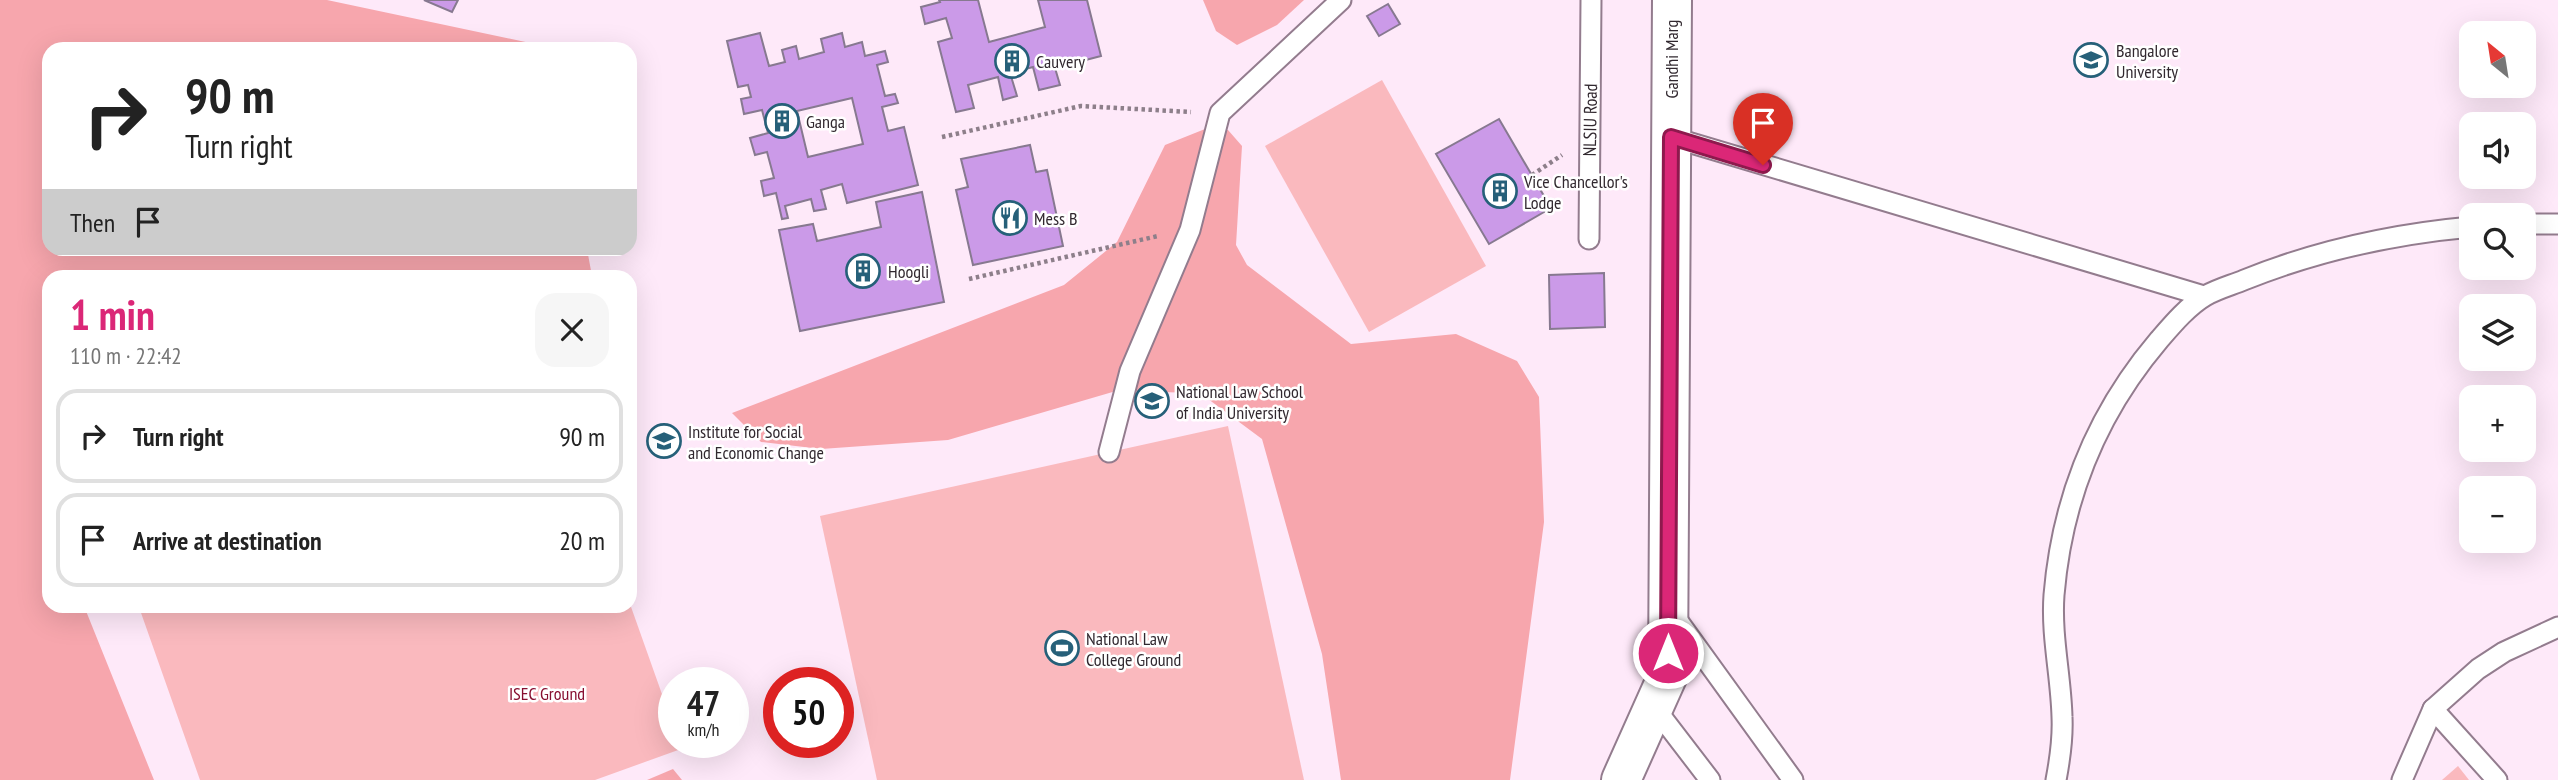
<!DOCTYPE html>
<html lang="en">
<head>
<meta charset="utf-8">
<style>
  :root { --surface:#fff; --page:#f6f6f6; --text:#222; --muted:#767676; --line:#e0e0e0; --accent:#db2777 }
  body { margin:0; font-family:"PT Sans Narrow",sans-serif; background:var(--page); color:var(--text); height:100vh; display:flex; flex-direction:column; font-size:26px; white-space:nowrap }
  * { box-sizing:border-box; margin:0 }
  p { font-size:23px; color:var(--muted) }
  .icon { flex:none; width:38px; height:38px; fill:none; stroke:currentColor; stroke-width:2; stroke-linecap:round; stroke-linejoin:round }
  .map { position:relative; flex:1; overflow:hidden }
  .details { position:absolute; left:42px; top:270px; width:595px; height:343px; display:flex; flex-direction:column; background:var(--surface); border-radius:21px; box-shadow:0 7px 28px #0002 }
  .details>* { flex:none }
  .top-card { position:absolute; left:42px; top:42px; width:595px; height:214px; border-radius:21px; box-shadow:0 7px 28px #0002; background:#fff; color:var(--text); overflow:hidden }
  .needle { width:46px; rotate:330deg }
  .fabs { position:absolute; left:2459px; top:21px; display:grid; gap:14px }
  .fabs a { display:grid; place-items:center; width:77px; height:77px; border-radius:14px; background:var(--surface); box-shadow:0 7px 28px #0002; font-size:35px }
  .speed { position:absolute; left:658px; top:667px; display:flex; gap:14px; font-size:35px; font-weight:700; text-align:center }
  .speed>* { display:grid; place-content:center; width:91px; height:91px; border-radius:50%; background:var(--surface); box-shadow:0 7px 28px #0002; line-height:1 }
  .speed small { font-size:18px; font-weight:400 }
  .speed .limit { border:10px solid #d22; background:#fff; color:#111 }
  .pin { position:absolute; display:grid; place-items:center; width:60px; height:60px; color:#fff; margin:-72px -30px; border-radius:50% 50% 50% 0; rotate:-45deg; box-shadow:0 0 7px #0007 }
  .pin .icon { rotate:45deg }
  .me { position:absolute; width:77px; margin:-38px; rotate:0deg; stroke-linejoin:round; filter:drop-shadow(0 0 5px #0008) }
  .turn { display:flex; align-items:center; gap:24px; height:147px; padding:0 28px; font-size:32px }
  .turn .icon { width:91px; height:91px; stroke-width:2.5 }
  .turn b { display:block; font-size:49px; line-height:60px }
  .then { display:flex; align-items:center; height:66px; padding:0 28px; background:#0003; gap:14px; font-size:26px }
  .round { display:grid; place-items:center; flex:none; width:74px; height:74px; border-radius:21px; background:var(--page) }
  .head { display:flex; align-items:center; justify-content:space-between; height:119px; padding:0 28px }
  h1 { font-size:42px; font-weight:800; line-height:52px; color:var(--accent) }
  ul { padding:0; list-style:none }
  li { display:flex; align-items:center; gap:21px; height:94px; margin:0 14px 10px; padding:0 14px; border:4px solid var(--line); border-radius:21px }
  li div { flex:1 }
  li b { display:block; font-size:26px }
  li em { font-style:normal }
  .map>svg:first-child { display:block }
  .green { fill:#fab9be }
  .forest { fill:#f7a6ad }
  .building { fill:#cb9ae8; stroke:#877990; stroke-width:2; fill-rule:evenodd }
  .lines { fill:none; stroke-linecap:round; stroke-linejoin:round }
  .service-casing { stroke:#937c8e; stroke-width:23 }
  .secondary-casing { stroke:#937c8e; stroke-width:42 }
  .path { stroke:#8d7f8a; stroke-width:4.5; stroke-dasharray:3.5 3.5; stroke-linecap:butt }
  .service { stroke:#fff; stroke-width:19 }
  .secondary { stroke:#fff; stroke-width:38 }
  .route-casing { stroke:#8e194d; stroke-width:18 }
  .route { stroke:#db2777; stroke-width:12 }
  .labels { text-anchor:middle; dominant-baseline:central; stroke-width:5; stroke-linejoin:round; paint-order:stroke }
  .poi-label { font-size:18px; fill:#31282f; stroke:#fff; text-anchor:start }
  .street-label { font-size:18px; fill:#31282f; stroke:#fff }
  .park-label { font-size:18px; fill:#870f30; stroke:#fff }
</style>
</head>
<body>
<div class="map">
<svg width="2558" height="780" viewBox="0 0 2558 780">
  <rect width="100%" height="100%" fill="#fee9f9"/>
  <g class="green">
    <path d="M1382,80L1486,266L1369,332L1265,146Z"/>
    <path d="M1228,426L1304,780H877L820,516Z"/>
    <path d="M630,604L674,728V742H679L681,749L595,780H200L140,610L153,606Z"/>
    <path d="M2458,766L2469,780H2442Z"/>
  </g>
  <g class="forest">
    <path d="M0,0H327L549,47V49H49V248L587,249L592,276H49V606H84L154,780H0Z"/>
    <path d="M1203,0H1304L1277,25L1237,45L1216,31Z"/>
    <path d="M1205,129L1228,130L1242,146L1236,245L1247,265L1351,344L1456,334L1517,361L1539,397L1544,522L1510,780H1341L1322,654L1262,439L1200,393L1116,391L948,440L821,449L761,442L732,413L1064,285L1117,242L1165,145Z"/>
    <path d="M673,769L682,780H647Z"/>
  </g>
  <g class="building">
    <path d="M424,0H458L452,12Z"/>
    <path d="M939,0H978L989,42L1045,27L1038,0H1087L1101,56L1055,68L1060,85L1039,90L1033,67L1010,73L1017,96L1003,100L998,77L968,85L974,108L956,112L938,42L952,38L946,18L925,24L921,7L940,2Z"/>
    <path d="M1388,4L1400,24L1379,36L1367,16Z"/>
    <path d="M760,33L769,66L785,62L782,50L796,46L799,59L824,52L821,39L842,33L845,47L862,42L865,56L885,51L888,62L877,65L885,96L895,94L898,103L882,107L888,131L904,127L918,185L847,203L842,184L821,190L826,209L814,211L811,199L785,206L788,218L782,219L776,193L764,196L761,181L774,178L767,152L755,155L750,138L768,133L762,110L744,114L741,99L751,97L748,85L738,87L727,41ZM852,98L863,144L808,157L797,111Z"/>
    <path d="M1499,119L1551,208L1489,244L1436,154Z"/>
    <path d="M1030,145L1036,172L1047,170L1063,246L973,265L956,190L968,187L961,159Z"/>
    <path d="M922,192L944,302L800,331L779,230L813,224L817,241L881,227L876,202Z"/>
    <path d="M1604,273L1605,327L1550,329L1549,275Z"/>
  </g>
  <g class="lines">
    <g class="service-casing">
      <g id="service">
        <path d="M1671,137L2204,296"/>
        <path d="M2524,224H2558"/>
        <path d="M1589,239L1591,0"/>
        <path d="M1109,452L1130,371L1190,230L1220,113L1341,0"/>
        <path d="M1673,614L1793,780"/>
        <path d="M1654,707L1710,780"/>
        <path d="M2433,709L2497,780"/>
        <path d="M2056,780C2060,759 2063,738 2062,717C2061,676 2051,636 2054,595C2062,499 2097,413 2159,340C2172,325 2188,306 2205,296C2217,289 2232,285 2244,280C2316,251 2394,234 2471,227"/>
        <path d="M2402,780L2433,709L2478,669L2504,652L2558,627"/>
      </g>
    </g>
    <g class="secondary-casing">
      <path id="secondary" d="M1621,780L1668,675L1672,0"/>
    </g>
    <g class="path">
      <path d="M942,137L1081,106L1191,112"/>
      <path d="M1532,175L1562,155"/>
      <path d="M969,279L1158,236"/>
    </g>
    <use href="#service" class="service"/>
    <use href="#secondary" class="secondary"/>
  </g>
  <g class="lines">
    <g class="route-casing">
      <path id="route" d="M1668,653L1671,137L1763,165"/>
    </g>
    <use href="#route" class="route"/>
  </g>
  <defs>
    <g id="university-ring" transform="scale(1.75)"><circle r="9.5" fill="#fff" stroke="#266079" stroke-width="1.5"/><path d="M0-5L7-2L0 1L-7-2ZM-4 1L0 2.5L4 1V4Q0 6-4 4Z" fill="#266079"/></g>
    <g id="building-ring" transform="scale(1.75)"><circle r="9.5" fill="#fff" stroke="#266079" stroke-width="1.5"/><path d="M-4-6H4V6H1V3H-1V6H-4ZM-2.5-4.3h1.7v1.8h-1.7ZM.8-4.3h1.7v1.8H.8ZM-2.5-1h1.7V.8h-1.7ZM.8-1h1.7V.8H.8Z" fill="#266079"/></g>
    <g id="restaurant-ring" transform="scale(1.75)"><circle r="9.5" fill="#fff" stroke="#266079" stroke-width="1.5"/><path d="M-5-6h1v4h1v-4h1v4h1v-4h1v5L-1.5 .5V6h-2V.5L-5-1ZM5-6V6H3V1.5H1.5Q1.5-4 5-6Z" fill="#266079"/></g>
    <g id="stadium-ring" transform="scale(1.75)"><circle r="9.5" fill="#fff" stroke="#266079" stroke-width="1.5"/><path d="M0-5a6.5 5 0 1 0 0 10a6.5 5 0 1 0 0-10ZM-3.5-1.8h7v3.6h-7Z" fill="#266079"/></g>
  </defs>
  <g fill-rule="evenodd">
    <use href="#university-ring" x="2091" y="60"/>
    <use href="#building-ring" x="1012" y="61"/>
    <use href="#building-ring" x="782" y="121"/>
    <use href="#building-ring" x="1500" y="191"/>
    <use href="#restaurant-ring" x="1010" y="218"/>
    <use href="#building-ring" x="863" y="271"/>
    <use href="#university-ring" x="1152" y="401"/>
    <use href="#university-ring" x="664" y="441"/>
    <use href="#stadium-ring" x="1062" y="648"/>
  </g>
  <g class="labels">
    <g class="poi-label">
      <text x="2116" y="50">Bangalore<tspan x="2116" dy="21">University</tspan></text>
      <text x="1036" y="61">Cauvery</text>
      <text x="806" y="121">Ganga</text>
      <text x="1524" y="181">Vice Chancellor's<tspan x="1524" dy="21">Lodge</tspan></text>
      <text x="1034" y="218">Mess B</text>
      <text x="888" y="271">Hoogli</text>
      <text x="1176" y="391">National Law School<tspan x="1176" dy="21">of India University</tspan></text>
      <text x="688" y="431">Institute for Social<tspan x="688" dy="21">and Economic Change</tspan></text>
      <text x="1086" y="638">National Law<tspan x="1086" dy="21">College Ground</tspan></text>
    </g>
    <g class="street-label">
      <text transform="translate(1671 59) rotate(-90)">Gandhi Marg</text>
      <text transform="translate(1590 120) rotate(-89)">NLSIU Road</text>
    </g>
    <g class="park-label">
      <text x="547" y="693">ISEC Ground</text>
    </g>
  </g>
</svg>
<div class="fabs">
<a><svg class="needle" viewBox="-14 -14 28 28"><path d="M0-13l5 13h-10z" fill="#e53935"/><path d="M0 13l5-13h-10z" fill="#767676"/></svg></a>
<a><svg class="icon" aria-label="sound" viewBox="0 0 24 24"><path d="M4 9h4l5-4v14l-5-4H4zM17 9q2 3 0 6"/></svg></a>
<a><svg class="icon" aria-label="search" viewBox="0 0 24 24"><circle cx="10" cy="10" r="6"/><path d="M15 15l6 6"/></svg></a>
<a><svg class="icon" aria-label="layers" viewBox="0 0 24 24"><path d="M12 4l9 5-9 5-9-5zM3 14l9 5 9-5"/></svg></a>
<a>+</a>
<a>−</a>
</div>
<div class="speed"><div>47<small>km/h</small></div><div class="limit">50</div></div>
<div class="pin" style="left:1763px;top:165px;background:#d93025"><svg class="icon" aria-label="arrive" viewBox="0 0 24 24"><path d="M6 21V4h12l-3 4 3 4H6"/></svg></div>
<svg class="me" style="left:1668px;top:653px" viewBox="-20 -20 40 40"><circle r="17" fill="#db2777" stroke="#fff" stroke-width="3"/><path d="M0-11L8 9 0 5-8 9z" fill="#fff"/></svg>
<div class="top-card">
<div class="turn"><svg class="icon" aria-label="right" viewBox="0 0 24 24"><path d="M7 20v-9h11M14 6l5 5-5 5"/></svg><div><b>90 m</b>Turn right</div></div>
<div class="then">Then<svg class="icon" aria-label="arrive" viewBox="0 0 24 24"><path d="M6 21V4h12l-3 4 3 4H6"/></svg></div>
</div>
<section class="details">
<div class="head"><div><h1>1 min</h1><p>110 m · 22:42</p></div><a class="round"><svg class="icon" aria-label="close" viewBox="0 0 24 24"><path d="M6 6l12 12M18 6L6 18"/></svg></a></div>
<ul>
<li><svg class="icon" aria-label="right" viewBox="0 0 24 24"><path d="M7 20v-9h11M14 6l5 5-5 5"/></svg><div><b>Turn right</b></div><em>90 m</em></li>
<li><svg class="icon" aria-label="arrive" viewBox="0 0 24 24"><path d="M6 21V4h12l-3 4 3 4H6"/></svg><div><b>Arrive at destination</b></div><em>20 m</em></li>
</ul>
</section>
</div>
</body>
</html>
